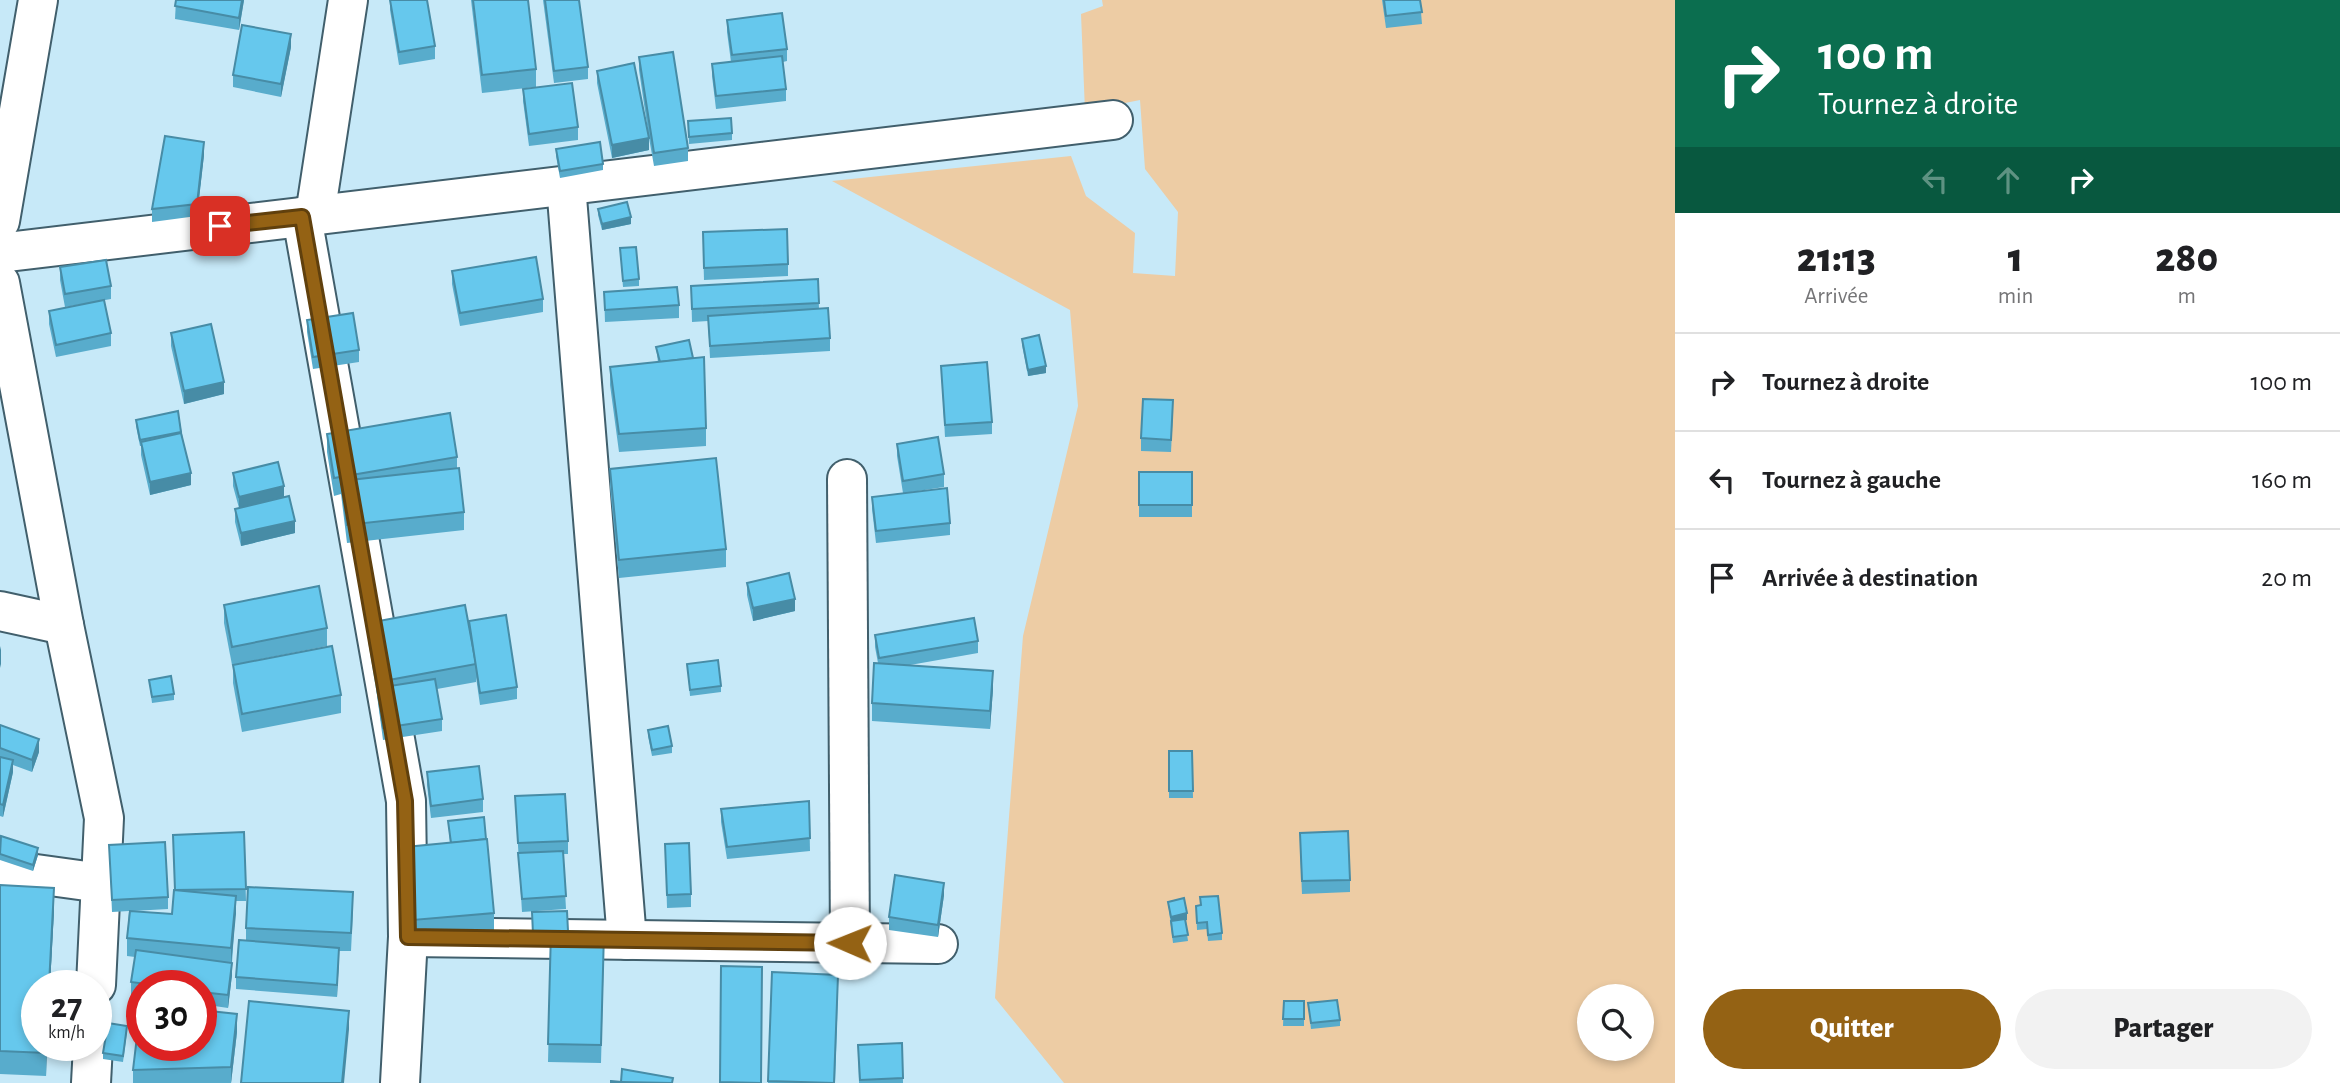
<!DOCTYPE html>
<html lang="fr">
<head>
<meta charset="utf-8">
<style>
  :root { --surface:#fff; --page:#f2f2f2; --text:#202124; --muted:#757577; --line:#e0e0e0; --accent:#946214 }
  body { margin:0; font-family:"Alegreya Sans",sans-serif; background:var(--page); color:var(--text); height:100vh; display:flex; flex-direction:column; font-size:26px; white-space:nowrap }
  * { box-sizing:border-box; margin:0 }
  p { font-size:23px; color:var(--muted) }
  .icon { flex:none; width:38px; height:38px; fill:none; stroke:currentColor; stroke-width:2; stroke-linecap:round; stroke-linejoin:round }
  .map { position:relative; flex:1; overflow:hidden }
  .sheet { display:flex; flex-direction:column; background:var(--surface); width:665px }
  .sheet>* { flex:none }
  .top-card { background:#0b6e4f; color:#fff; overflow:hidden }
  .controls { position:absolute; left:1577px; top:984px; display:grid; gap:14px }
  .controls a { display:grid; place-items:center; width:77px; height:77px; border-radius:50%; background:var(--surface); box-shadow:0 4px 10px #0003; font-size:35px }
  .speed { position:absolute; left:21px; top:970px; display:flex; gap:14px; font-size:35px; font-weight:700; text-align:center }
  .speed>* { display:grid; place-content:center; width:91px; height:91px; border-radius:50%; background:var(--surface); box-shadow:0 4px 10px #0003; line-height:1 }
  .speed small { font-size:18px; font-weight:400 }
  .speed .limit { border:10px solid #d22; background:#fff; color:#111 }
  .pin { position:absolute; display:grid; place-items:center; width:60px; height:60px; color:#fff; margin:-30px; border-radius:14px; box-shadow:0 4px 10px #0006 }
  .me { position:absolute; width:77px; margin:-38px; rotate:271deg; stroke-linejoin:round; filter:drop-shadow(0 0 5px #0008) }
  .turn { display:flex; align-items:center; gap:24px; height:147px; padding:0 28px; font-size:32px }
  .turn .icon { width:91px; height:91px; stroke-width:2.5 }
  .turn b { display:block; font-size:49px; line-height:60px }
  .lanes { display:flex; align-items:center; height:66px; padding:0 28px; background:#0003; justify-content:center; gap:35px; direction:ltr }
  .lanes .off { opacity:.35 }
  .eta { display:flex; justify-content:space-evenly; align-items:center; height:119px; text-align:center }
  .eta b { font-size:42px; font-weight:800; line-height:49px }
  .action { display:flex; gap:14px; margin-top:auto; padding:14px 28px }
  .action a { flex:1; height:80px; border-radius:42px; background:var(--accent); color:#fff; font-size:28px; font-weight:800; line-height:80px; text-align:center }
  .action a+a { background:var(--page); color:var(--text) }
  ul { padding:0; list-style:none }
  li { display:flex; align-items:center; gap:21px; height:98px; padding:0 28px; border-top:2px solid var(--line) }
  li div { flex:1 }
  li b { display:block; font-size:26px }
  li em { font-style:normal }
  main { display:flex; flex:1; min-height:0 }
  .map>svg:first-child { display:block }
  .green { fill:#edcca4; fill-rule:evenodd }
  .lines { fill:none; stroke-linecap:round; stroke-linejoin:round }
  .minor-casing { stroke:#415f6c; stroke-width:42 }
  .minor { stroke:#fff; stroke-width:38 }
  .wall { fill:#58accc }
  .shaded-wall { fill:#478ca6 }
  .building { fill:#66c8ed; stroke:#478ca6; stroke-width:2 }
  .route-casing { stroke:#60400d; stroke-width:18 }
  .route { stroke:#946214; stroke-width:12 }
</style>
</head>
<body>
<main>
<div class="map">
<svg width="1675" height="1083" viewBox="0 0 1675 1083">
  <rect width="100%" height="100%" fill="#c7e9f8"/>
  <path class="green" d="M1102,0H1675V1083H1064L995,998L1023,636L1078,406L1070,310L832,181L1071,156L1086,196L1135,233L1133,273L1175,276L1178,212L1145,169L1140,100L1085,111L1081,14L1103,6ZM1589,996H1642V1048H1589Z"/>
  <g class="lines">
    <g class="minor-casing">
      <g id="minor">
        <path d="M566,185L627,940"/>
        <path d="M315,215L348,0"/>
        <path d="M302,217L406,801L408,937L400,1083"/>
        <path d="M0,221L38,0"/>
        <path d="M0,253L1113,120"/>
        <path d="M0,283L64,625L104,818L96,985"/>
        <path d="M847,479L850,943"/>
        <path d="M0,611L64,625"/>
        <path d="M0,869L101,883"/>
        <path d="M408,937L938,944"/>
        <path d="M91,1083L93,1045"/>
      </g>
    </g>
    <use href="#minor" class="minor"/>
  </g>
  <g class="wall">
    <path d="M176,0H244L239,30L175,19Z"/>
    <path d="M390,0L435,46V59L399,65L390,10Z"/>
    <path d="M471,0H528L536,69V87L482,93Z"/>
    <path d="M543,0H579L588,67V79L554,83Z"/>
    <path d="M1382,0H1420L1422,24L1386,28Z"/>
    <path d="M727,20L787,49V61L783,62L786,89V101L716,109L712,76V64L731,62L727,32Z"/>
    <path d="M291,47L281,97L233,87V75Z"/>
    <path d="M639,57L688,148V161L654,166L649,138V150L612,158L597,83V71L649,138L639,70Z"/>
    <path d="M523,89L578,127V140L529,146L523,101Z"/>
    <path d="M688,121L732,133V140L689,144Z"/>
    <path d="M556,149L603,164V170L560,178L556,156Z"/>
    <path d="M204,155L197,216L152,222V209Z"/>
    <path d="M598,209L631,224L602,230L598,215Z"/>
    <path d="M703,245L788,264V276L704,280Z"/>
    <path d="M620,248L639,279V286L623,287Z"/>
    <path d="M60,267L111,286V299L65,307L60,280Z"/>
    <path d="M452,271L543,299V312L460,326L452,284Z"/>
    <path d="M818,279L819,309L830,338V351L710,358L708,321L692,322L691,286Z"/>
    <path d="M604,292L679,305V318L605,322Z"/>
    <path d="M49,311L111,333V346L56,357L49,324Z"/>
    <path d="M307,320L359,350V362L313,369L307,332Z"/>
    <path d="M171,333L224,394L184,404L171,346Z"/>
    <path d="M1022,339L1046,373L1028,376L1022,345Z"/>
    <path d="M656,347L706,428V446L619,452L610,385V367L658,362Z"/>
    <path d="M941,366L992,422V434L945,437Z"/>
    <path d="M178,411L191,485L150,495L141,455V446H140L136,426V420Z"/>
    <path d="M1173,412L1171,452L1141,451V438Z"/>
    <path d="M327,434L457,457V468L464,512V530L347,543L341,494L334,496L327,452Z"/>
    <path d="M897,444L944,474V487L905,493L950,523V535L876,543L872,509V497L903,493L897,456Z"/>
    <path d="M610,469L726,549V567L619,578L610,487Z"/>
    <rect x="1139" y="472" width="53" height="45"/>
    <path d="M233,473L284,498L295,533L241,546L235,522V509L239,508L233,486Z"/>
    <path d="M747,583L795,611L753,621L747,595Z"/>
    <path d="M224,605L327,628V646L232,665L224,623Z"/>
    <path d="M368,623L469,626L517,687V699L480,705L476,677V682L437,689L442,719V731L383,740L377,695L368,641Z"/>
    <path d="M875,635L978,641V653L910,665L993,689L990,729L872,721V703L878,663L875,647Z"/>
    <path d="M687,664L721,686V692L690,696Z"/>
    <path d="M233,665L341,695V713L242,732L233,683Z"/>
    <path d="M149,680L174,694V700L152,703Z"/>
    <path d="M0,725L39,752L32,772L13,765V772L3,817L0,816Z"/>
    <path d="M648,730L672,746V753L652,756L648,736Z"/>
    <path d="M1169,751H1192L1193,798H1169Z"/>
    <path d="M427,772L483,799V812L431,818L427,785Z"/>
    <path d="M515,796L568,841V854H563L566,909L522,912Z"/>
    <path d="M809,801L810,851L727,859L721,822V809Z"/>
    <path d="M448,821L494,913V931L413,938L406,865V847L450,843Z"/>
    <path d="M244,832L246,901H236L232,963V975L228,1008L201,1004V985H142V996L131,995V982L135,957L127,956V938L129,911L112,912L109,845L168,897V909L133,911L172,914L175,890Z"/>
    <path d="M0,839L38,855L33,871L0,860Z"/>
    <path d="M665,844L691,894V907L667,908Z"/>
    <path d="M1300,845L1350,880V892L1302,894Z"/>
    <path d="M0,885L54,911L50,985H37V1045H47L46,1076L0,1074Z"/>
    <path d="M944,895L938,937L889,930V917Z"/>
    <path d="M1200,897L1222,933V940L1208,941L1207,929L1197,930L1196,906L1200,905Z"/>
    <path d="M1168,902L1187,920H1185L1188,941L1173,943Z"/>
    <path d="M353,910L351,951H339L337,997L236,989V977L246,940V928Z"/>
    <path d="M532,912L604,950L601,1063L548,1062L551,940H533Z"/>
    <path d="M772,972L838,993L835,1083H768Z"/>
    <path d="M1284,1001H1304V1026H1283Z"/>
    <path d="M1308,1003L1340,1020V1026L1311,1029Z"/>
    <path d="M127,1032L123,1062L103,1059V1053Z"/>
    <path d="M237,1032L231,1083H133V1070Z"/>
    <path d="M902,1043L903,1083H859L858,1045Z"/>
  </g>
  <g class="shaded-wall">
    <path d="M242,0H244L239,30V18Z"/>
    <path d="M291,34V47L281,97V84Z"/>
    <path d="M649,138V150L612,158V145Z"/>
    <path d="M204,142V155L197,216V204Z"/>
    <path d="M631,217V224L602,230V224Z"/>
    <path d="M1046,366V373L1028,376V370Z"/>
    <path d="M224,382V394L184,404V391Z"/>
    <path d="M191,473V485L150,495V482Z"/>
    <path d="M284,486V499L239,510V497Z"/>
    <path d="M295,521V533L241,546V533Z"/>
    <path d="M795,599V611L753,621V608Z"/>
    <path d="M1,646V664L0,668V650Z"/>
    <path d="M993,671V689L990,729V711Z"/>
    <path d="M39,739V752L32,772V760Z"/>
    <path d="M13,760V772L3,817V805Z"/>
    <path d="M38,848V855L33,871V865Z"/>
    <path d="M944,883V895L938,937V925Z"/>
    <path d="M54,888V911L50,985H49Z"/>
    <path d="M236,896V914L231,966V948Z"/>
    <path d="M1187,913V920L1171,923V917Z"/>
    <path d="M339,948V960L337,997V985Z"/>
    <path d="M232,963V975L228,1008V995Z"/>
    <path d="M349,1011V1029L344,1083H342Z"/>
    <path d="M237,1014V1032L231,1083V1067Z"/>
    <path d="M46,1045H47L46,1076Z"/>
  </g>
  <g class="building">
    <path d="M176,0H242L239,18L175,6Z"/>
    <path d="M390,0H427L435,46L399,52Z"/>
    <path d="M473,0H528L536,69L482,75Z"/>
    <path d="M545,0H579L588,67L554,71Z"/>
    <path d="M1384,0H1420L1422,12L1386,16Z"/>
    <path d="M782,13L787,49L732,55L727,20Z"/>
    <path d="M242,25L291,34L281,84L233,75Z"/>
    <path d="M673,52L688,148L654,153L639,57Z"/>
    <path d="M782,56L786,89L716,96L712,64Z"/>
    <path d="M634,63L649,138L612,145L597,71Z"/>
    <path d="M572,83L578,127L529,134L523,89Z"/>
    <path d="M731,118L732,133L689,137L688,121Z"/>
    <path d="M165,136L204,142L197,204L152,209Z"/>
    <path d="M600,142L603,164L560,171L556,149Z"/>
    <path d="M627,202L631,217L602,224L598,209Z"/>
    <path d="M787,229L788,264L704,268L703,232Z"/>
    <path d="M636,247L639,279L623,281L620,248Z"/>
    <path d="M536,257L543,299L460,313L452,271Z"/>
    <path d="M106,260L111,286L65,294L60,267Z"/>
    <path d="M818,279L819,303L692,309L691,286Z"/>
    <path d="M677,287L679,305L605,310L604,292Z"/>
    <path d="M104,300L111,333L56,345L49,311Z"/>
    <path d="M828,308L830,338L710,346L708,316Z"/>
    <path d="M353,313L359,350L313,357L307,320Z"/>
    <path d="M211,324L224,382L184,391L171,333Z"/>
    <path d="M1039,335L1046,366L1028,370L1022,339Z"/>
    <path d="M689,340L693,358L660,362L656,347Z"/>
    <path d="M704,357L706,428L619,434L610,367Z"/>
    <path d="M987,362L992,422L945,425L941,366Z"/>
    <path d="M1143,399L1173,400L1171,440L1141,438Z"/>
    <path d="M178,411L181,432L140,440L136,420Z"/>
    <path d="M450,413L457,457L334,478L327,434Z"/>
    <path d="M181,433L191,473L150,482L141,442Z"/>
    <path d="M938,437L944,474L903,481L897,444Z"/>
    <path d="M716,458L726,549L619,560L610,469Z"/>
    <path d="M278,462L284,486L239,497L233,473Z"/>
    <path d="M459,468L464,512L347,525L341,481Z"/>
    <rect x="1139" y="472" width="53" height="33"/>
    <path d="M947,488L950,523L876,531L872,497Z"/>
    <path d="M289,496L295,521L241,533L235,509Z"/>
    <path d="M789,573L795,599L753,608L747,583Z"/>
    <path d="M319,586L327,628L232,647L224,605Z"/>
    <path d="M465,605L476,664L378,682L368,623Z"/>
    <path d="M506,615L517,687L480,693L469,621Z"/>
    <path d="M974,618L978,641L879,658L875,635Z"/>
    <path d="M332,646L341,695L242,714L233,665Z"/>
    <path d="M718,660L721,686L690,690L687,664Z"/>
    <path d="M874,663L993,671L990,711L872,703Z"/>
    <path d="M171,676L174,694L152,697L149,680Z"/>
    <path d="M435,679L442,719L383,728L377,688Z"/>
    <path d="M0,725L39,739L32,760L0,748Z"/>
    <path d="M668,726L672,746L652,750L648,730Z"/>
    <path d="M1169,751H1192L1193,791H1169Z"/>
    <path d="M0,757L13,760L3,805L0,804Z"/>
    <path d="M479,766L483,799L431,806L427,772Z"/>
    <path d="M565,794L568,841L518,843L515,796Z"/>
    <path d="M809,801L810,838L727,847L721,809Z"/>
    <path d="M484,817L486,839L451,843L448,821Z"/>
    <path d="M1348,831L1350,880L1302,881L1300,833Z"/>
    <path d="M244,832L246,889L175,890L173,835Z"/>
    <path d="M1,836L38,848L33,865L0,854Z"/>
    <path d="M487,839L494,913L413,920L406,847Z"/>
    <path d="M165,842L168,897L112,900L109,845Z"/>
    <path d="M689,843L691,894L667,895L665,844Z"/>
    <path d="M563,851L566,896L522,899L518,853Z"/>
    <path d="M895,875L944,883L938,925L889,917Z"/>
    <path d="M0,885L54,888L49,985H37V1045H46V1053L0,1051Z"/>
    <path d="M248,887L353,892L351,933L246,928Z"/>
    <path d="M174,890L236,896L231,948L127,938L130,911L172,914Z"/>
    <path d="M1218,896L1222,933L1208,935L1207,922L1197,923L1196,906L1201,905L1200,897Z"/>
    <path d="M1184,898L1187,913L1171,917L1168,902Z"/>
    <path d="M567,911L568,931H551V934H533L532,912Z"/>
    <path d="M1185,919L1188,935L1173,937L1171,921Z"/>
    <path d="M551,931L604,932L601,1045L548,1044Z"/>
    <path d="M239,940L339,948L337,985L236,977Z"/>
    <path d="M136,950L232,963L228,995L201,992V985H154L131,982Z"/>
    <path d="M721,966L762,967L761,1083L720,1082Z"/>
    <path d="M772,972L838,975L834,1083L768,1081Z"/>
    <path d="M1337,1000L1340,1020L1311,1023L1308,1003Z"/>
    <path d="M249,1001L349,1011L342,1083H241Z"/>
    <path d="M1284,1001H1304V1019H1283Z"/>
    <path d="M141,1003L142,1045H201V1010L237,1014L231,1067L133,1070Z"/>
    <path d="M108,1023L127,1026L123,1056L103,1053Z"/>
    <path d="M902,1043L903,1078L860,1080L858,1045Z"/>
    <path d="M622,1069L673,1078L672,1083L621,1082Z"/>
    <path d="M611,1081L633,1083H611Z"/>
  </g>
  <g class="lines">
    <g class="route-casing">
      <path id="route" d="M220,226L302,217L405,801L408,937L850,943"/>
    </g>
    <use href="#route" class="route"/>
  </g>
</svg>
<div class="controls">
<a><svg class="icon" aria-label="search" viewBox="0 0 24 24"><circle cx="10" cy="10" r="6"/><path d="M15 15l6 6"/></svg></a>
</div>
<div class="speed"><div>27<small>km/h</small></div><div class="limit">30</div></div>
<div class="pin" style="left:220px;top:226px;background:#d93025"><svg class="icon" aria-label="arrive" viewBox="0 0 24 24"><path d="M6 21V4h12l-3 4 3 4H6"/></svg></div>
<svg class="me" style="left:850px;top:943px" viewBox="-20 -20 40 40"><circle r="19" fill="#fff"/><path d="M0-13L10 11 0 6-10 11z" fill="#946214"/></svg>
</div>
<section class="sheet">
<div class="top-card">
<div class="turn"><svg class="icon" aria-label="right" viewBox="0 0 24 24"><path d="M7 20v-9h11M14 6l5 5-5 5"/></svg><div><b>100 m</b>Tournez à droite</div></div>
<div class="lanes"><svg class="icon off" aria-label="left" viewBox="0 0 24 24"><path d="M17 20v-9H6M10 6l-5 5 5 5"/></svg><svg class="icon off" aria-label="ahead" viewBox="0 0 24 24"><path d="M12 20V5M6 11l6-6 6 6"/></svg><svg class="icon" aria-label="right" viewBox="0 0 24 24"><path d="M7 20v-9h11M14 6l5 5-5 5"/></svg></div>
</div>
<div class="eta">
<div><b>21:13</b><p>Arrivée</p></div>
<div><b>1</b><p>min</p></div>
<div><b>280</b><p>m</p></div>
</div>
<ul>
<li><svg class="icon" aria-label="right" viewBox="0 0 24 24"><path d="M7 20v-9h11M14 6l5 5-5 5"/></svg><div><b>Tournez à droite</b></div><em>100 m</em></li>
<li><svg class="icon" aria-label="left" viewBox="0 0 24 24"><path d="M17 20v-9H6M10 6l-5 5 5 5"/></svg><div><b>Tournez à gauche</b></div><em>160 m</em></li>
<li><svg class="icon" aria-label="arrive" viewBox="0 0 24 24"><path d="M6 21V4h12l-3 4 3 4H6"/></svg><div><b>Arrivée à destination</b></div><em>20 m</em></li>
</ul>
<div class="action"><a>Quitter</a><a>Partager</a></div>
</section>
</main>
</body>
</html>
